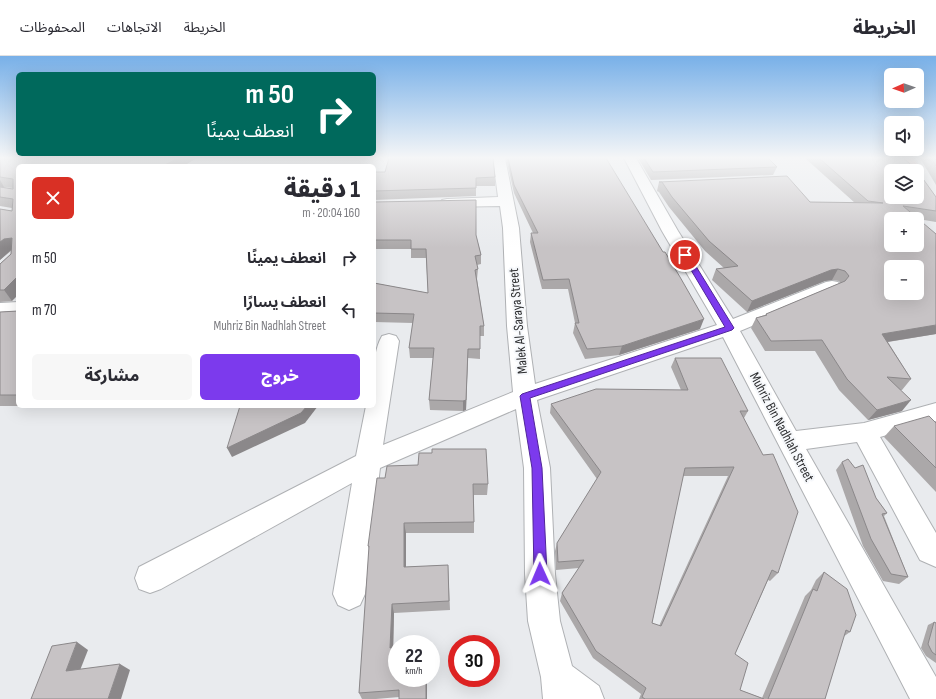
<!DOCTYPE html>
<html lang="ar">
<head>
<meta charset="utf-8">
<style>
  :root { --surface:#fff; --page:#f7f7f7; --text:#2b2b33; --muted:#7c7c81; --line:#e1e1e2; --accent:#7c3aed }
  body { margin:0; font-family:"Sofia Sans Condensed","Noto Sans Arabic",sans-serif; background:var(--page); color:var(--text); direction:rtl; height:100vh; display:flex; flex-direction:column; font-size:15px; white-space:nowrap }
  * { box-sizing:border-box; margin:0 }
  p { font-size:13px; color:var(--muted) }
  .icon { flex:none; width:22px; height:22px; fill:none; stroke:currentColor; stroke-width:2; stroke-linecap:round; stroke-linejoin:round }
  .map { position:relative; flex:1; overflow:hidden; direction:ltr }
  .side { position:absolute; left:16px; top:108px; width:360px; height:244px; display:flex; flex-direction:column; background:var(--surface); border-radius:6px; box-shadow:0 4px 16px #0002; direction:rtl }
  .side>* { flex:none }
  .guide { position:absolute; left:16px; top:16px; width:360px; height:84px; border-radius:6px; box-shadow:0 4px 16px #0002; direction:rtl; background:#00695c; color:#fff; overflow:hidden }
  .needle { width:26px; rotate:268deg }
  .fabs { position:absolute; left:884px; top:12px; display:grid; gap:8px }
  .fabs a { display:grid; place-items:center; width:40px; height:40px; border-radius:6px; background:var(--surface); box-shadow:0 4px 16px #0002; font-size:20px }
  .speed { position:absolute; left:388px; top:579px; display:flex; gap:8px; font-size:20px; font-weight:700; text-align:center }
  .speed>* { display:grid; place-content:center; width:52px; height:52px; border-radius:50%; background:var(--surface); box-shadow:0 4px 16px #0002; line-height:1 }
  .speed small { font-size:10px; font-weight:400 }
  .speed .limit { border:6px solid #d22; background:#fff; color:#111 }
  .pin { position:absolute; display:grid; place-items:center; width:34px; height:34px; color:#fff; margin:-17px; border:2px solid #fff; border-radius:50%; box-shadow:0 1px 4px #0007 }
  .me { position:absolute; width:44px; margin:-22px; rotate:359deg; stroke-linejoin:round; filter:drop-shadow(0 0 3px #0008) }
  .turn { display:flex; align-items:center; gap:14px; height:84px; padding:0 16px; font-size:18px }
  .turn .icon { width:52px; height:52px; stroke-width:2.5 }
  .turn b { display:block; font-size:28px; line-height:34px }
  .round { display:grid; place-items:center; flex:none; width:42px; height:42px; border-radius:6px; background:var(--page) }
  .head { display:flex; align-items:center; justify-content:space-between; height:68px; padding:0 16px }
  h1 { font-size:24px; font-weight:800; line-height:30px }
  .primary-button { display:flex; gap:8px; margin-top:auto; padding:8px 16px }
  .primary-button a { flex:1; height:46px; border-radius:6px; background:var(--accent); color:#fff; font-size:16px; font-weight:800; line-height:46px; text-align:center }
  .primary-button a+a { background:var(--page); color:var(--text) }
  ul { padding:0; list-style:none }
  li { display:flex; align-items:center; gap:12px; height:52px; padding:0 16px }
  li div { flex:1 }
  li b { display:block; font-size:15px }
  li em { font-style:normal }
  header { display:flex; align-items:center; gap:24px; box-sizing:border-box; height:56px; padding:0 20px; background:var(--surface); border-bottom:1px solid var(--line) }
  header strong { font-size:19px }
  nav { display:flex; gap:22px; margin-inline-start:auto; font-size:14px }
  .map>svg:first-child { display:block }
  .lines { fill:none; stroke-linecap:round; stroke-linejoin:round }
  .minor-casing { stroke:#afb1b4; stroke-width:2 }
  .major-casing { stroke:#c8c9c9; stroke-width:2 }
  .minor { fill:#fff; fill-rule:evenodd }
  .major { fill:#ebbcb5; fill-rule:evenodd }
  .wall { fill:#aba8a9; fill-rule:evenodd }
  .shaded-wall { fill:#8b888a }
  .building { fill:#c7c3c5; stroke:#8b888a; fill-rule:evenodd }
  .route { fill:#7c3aed; stroke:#51269a }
  .labels { text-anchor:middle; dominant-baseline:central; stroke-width:4; stroke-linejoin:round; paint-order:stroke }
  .street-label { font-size:14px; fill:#2d2e30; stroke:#f6f8fb }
</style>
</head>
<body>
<header>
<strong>الخريطة</strong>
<nav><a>الخريطة</a><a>الاتجاهات</a><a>المحفوظات</a></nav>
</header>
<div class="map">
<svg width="936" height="643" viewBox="0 0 936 643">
  <rect width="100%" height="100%" fill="#e9ebee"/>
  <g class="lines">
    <g class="minor-casing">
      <g id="minor">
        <path d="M493,102H505L519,172L527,270L535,328L717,269L662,175L624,102H636L678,175L733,263L826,226L832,225L838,226L841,230L838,234L740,275L796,375L864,367L936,347V365L880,381L936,477V511L920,504L857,386L806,393L936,621V643H910L723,281L537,344L550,412L555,518L560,565L572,610L599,630L604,643H543L541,621L528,565L525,518L524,412L516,353L380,412L365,538L360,549L349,554L338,549L333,538L352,427L161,533L150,537L139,533L135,522L139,511L356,400L366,350H374C374,330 371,298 382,280L389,278L396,280L399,285L383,389L513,336L507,270L503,172L500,150L447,151L442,150L440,147L442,144L447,143L498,141Z"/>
        <path d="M18,246V258L0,259V247Z"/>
      </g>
    </g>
    <g class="major-casing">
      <path id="major" d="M901,102H913L923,115L921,118L917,119V115H909Z"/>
    </g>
    <use href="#minor" class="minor"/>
    <use href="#major" class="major"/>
  </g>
  <g class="wall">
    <path d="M0,102H197L183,110H18L12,245L0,246V208L11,198L12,194L0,204V153L12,155V152L0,150ZM1,131H4L13,132V133Z"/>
    <path d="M505,102H606L700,273L619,299L585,303L573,277L575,267L568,233H542L530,186L531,177H533L514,137L506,102Z"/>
    <path d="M638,102H768L777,111L773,119L651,124Z"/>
    <path d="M805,102H903L921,120L936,141V166L918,163L936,278L888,286L911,323L902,334H900L902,355L868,364L839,334L815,295H765L751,272L756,262L765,259L766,258L840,227L839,225L832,224L825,225L747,256L712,224L716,213L724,212L705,195L669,151L659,136L657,135L659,126L810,146L855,147Z"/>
    <path d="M920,102H936V129Z"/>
    <path d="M374,116L495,121V130H476V140L374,144Z"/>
    <path d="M374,146L476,179L481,199V208L477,209L478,213L477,223L484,270V280H480V303L468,302L466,354L463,355L430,354L429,344L433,302H410L409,292L413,267L374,266V227L428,237L426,202H411V193H374Z"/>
    <path d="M18,255V350H0V256Z"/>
    <path d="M675,302L748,355L744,362L778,517L770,525L768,524L735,598L740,634L762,642L805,540L811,534L816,524L824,516L850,576L843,581L825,643H639L641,638L593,602L560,545L562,537L579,512L556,514L555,495L557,487L597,423L550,357L551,348L681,334L671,311ZM683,420H728L659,570L652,567Z"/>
    <path d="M936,367V436L884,381L894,370Z"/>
    <path d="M432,397L488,428L487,439H474V477H406V511L448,509L450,554L394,557L393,591L427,622V643H399V641L376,643H362L359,637L369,493L368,490L385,422L418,409Z"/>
    <path d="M842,406L876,442L887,457L884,460L908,521L899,528L883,525L863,490L836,414Z"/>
    <path d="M934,566L936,567V607L926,600L921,592L928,569Z"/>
  </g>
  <g class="shaded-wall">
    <path d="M178,102H197L183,110H163Z"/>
    <path d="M0,124L4,131L0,132Z"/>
    <path d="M12,182L18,193L11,194L0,204V186L4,183Z"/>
    <path d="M838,213L832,224L825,225L747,256L752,245L831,214Z"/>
    <path d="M18,220V239L12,245L4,234Z"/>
    <path d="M704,263L700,273L619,299L622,290Z"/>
    <path d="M936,269V278L874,288L882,278Z"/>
    <path d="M468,293L466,354L463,355V345Z"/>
    <path d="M911,344L902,355L868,364L877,354Z"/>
    <path d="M307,350H318L305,367L232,401L227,392Z"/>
    <path d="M404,467L406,477V521L404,511Z"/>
    <path d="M392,548L394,557L393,600L390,592Z"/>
    <path d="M77,586L88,594L77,622L66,615Z"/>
    <path d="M120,608L130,614L121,643H108Z"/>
    <rect x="426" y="622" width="1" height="21"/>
  </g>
  <g class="building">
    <path d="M0,102H178L163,110H18V220L4,234H0V208L11,198L12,182L4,183L0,186V153L12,155L13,143L0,141V131L13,133V123L0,121Z"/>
    <path d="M389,102H493L495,121L476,122V132L374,135V116H385Z"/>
    <path d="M508,102H606L663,196H665L680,221L704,263L622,290L587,293L575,267H579L569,223L543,224L531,177H538L514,129Z"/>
    <path d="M644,102H768L777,111L653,116Z"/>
    <path d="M819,102H903L921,117V120L936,141V155L903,150L936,178V269L882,278L911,323L887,321L911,344L877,354L847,323L822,284L771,285L756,262L767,259L766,258L845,225L849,220L845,215L838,213L831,214L752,245L716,213L738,210L709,185L672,141L662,126H659L787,120L810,146L883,147L868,145ZM891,115H917V141H891ZM891,163H917V189H891ZM891,211H917V237H891Z"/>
    <path d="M931,102H936V110Z"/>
    <path d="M476,144V179L481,199L475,200L478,213L475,214L484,270H480V293H468L466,344L463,345L429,344L434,292H409L414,258L374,257V227L428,237L426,193H411V184H374V146Z"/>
    <path d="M18,255V339H0V256Z"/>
    <path d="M675,302H721L748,355H740L763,399L773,398L798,456L778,517L772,514L735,598L748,607L740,634L764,643H645L642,641L646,632L596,595L562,537L584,504L558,506L557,487L601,416L551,348L596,333L688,334ZM734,411L661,570L652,567L685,412Z"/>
    <path d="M240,350H307L301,357L227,392Z"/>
    <path d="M929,360L936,367V412L894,370Z"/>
    <path d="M432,393H486L488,428H473L474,466L404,467V511L448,509L449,545L392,548L390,592L397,591V622H426V643H399V634L359,637L369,490H368L377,422H385L387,410L418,409L419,397H432Z"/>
    <path d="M848,403L855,412L863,409L876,442L887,457L882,458L908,521L891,518L871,483L842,406Z"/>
    <path d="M824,516L847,533L856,559L850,576L846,574L825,643H768L813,533L817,535Z"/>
    <path d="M934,566L936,567V599L932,596L928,588Z"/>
    <path d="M77,586L66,615L120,608L108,643H31L52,590Z"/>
  </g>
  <linearGradient id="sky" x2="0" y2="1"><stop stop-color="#78b0e8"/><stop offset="0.53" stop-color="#f5f6f7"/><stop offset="1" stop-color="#f5f6f7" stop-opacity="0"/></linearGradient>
  <rect width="936" height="192" fill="url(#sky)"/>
  <path class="route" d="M685,197L689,199L734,272L732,274L530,342L542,412L547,518L545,523L540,524L536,523L534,518L532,412L520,340L522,338L725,271L682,199Z"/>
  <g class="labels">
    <g class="street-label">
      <text transform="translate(518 265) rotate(-95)">Malek Al-Saraya Street</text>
      <text transform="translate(782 371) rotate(62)">Muhriz Bin Nadhlah Street</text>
    </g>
  </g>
</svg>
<div class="fabs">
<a><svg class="needle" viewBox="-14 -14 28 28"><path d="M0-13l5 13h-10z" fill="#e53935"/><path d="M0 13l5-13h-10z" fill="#7c7c81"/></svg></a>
<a><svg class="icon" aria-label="sound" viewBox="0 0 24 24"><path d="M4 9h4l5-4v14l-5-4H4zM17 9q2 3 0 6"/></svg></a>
<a><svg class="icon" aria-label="layers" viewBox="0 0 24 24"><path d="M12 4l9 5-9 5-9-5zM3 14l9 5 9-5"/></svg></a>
<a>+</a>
<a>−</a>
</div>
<div class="speed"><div>22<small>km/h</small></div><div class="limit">30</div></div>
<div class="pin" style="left:685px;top:199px;background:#d93025"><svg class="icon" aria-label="arrive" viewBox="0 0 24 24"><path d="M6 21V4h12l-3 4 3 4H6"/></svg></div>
<svg class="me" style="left:540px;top:518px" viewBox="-20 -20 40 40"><path d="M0-17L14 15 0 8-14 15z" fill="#7c3aed" stroke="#fff" stroke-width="4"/></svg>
<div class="guide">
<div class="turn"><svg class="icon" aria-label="right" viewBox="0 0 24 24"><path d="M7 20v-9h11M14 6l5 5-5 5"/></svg><div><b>50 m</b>انعطف يمينًا</div></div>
</div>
<section class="side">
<div class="head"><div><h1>1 دقيقة</h1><p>160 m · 20:04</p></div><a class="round" style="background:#d93025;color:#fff"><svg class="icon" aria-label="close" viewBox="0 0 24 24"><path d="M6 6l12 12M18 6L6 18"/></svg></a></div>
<ul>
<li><svg class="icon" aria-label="right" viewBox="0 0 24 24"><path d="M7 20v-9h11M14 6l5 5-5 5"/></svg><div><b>انعطف يمينًا</b></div><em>50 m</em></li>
<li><svg class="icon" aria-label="left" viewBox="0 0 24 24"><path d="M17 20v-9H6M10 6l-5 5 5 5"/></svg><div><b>انعطف يسارًا</b><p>Muhriz Bin Nadhlah Street</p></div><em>70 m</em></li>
</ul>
<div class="primary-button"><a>خروج</a><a>مشاركة</a></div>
</section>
</div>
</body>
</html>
